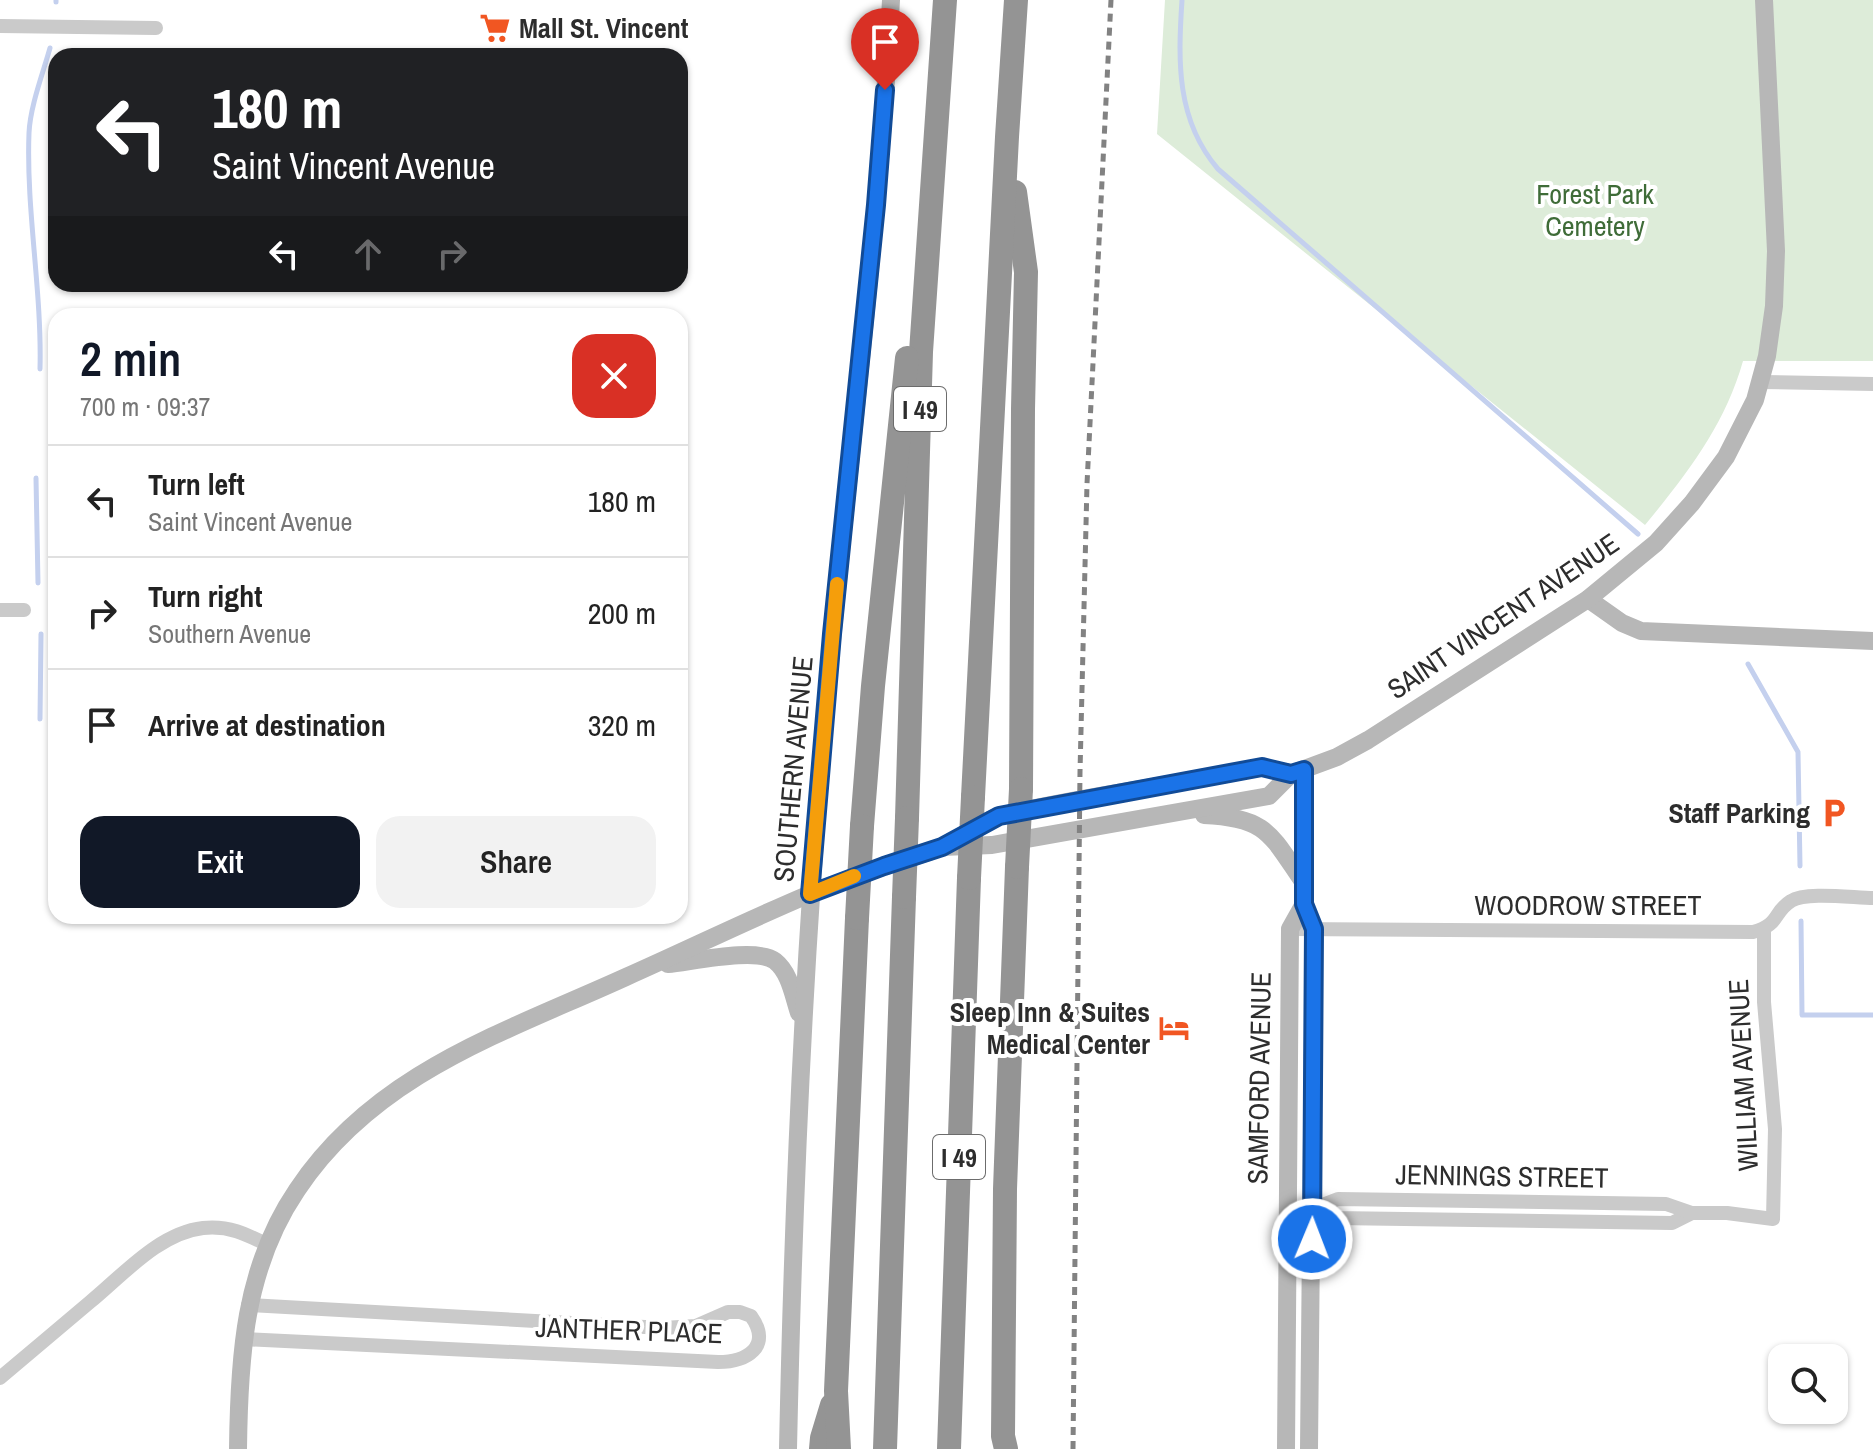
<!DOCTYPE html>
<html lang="en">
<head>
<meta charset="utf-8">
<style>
  :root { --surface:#fff; --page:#f2f2f2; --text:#222; --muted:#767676; --line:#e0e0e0; --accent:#111827 }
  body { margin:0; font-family:"Archivo Narrow",sans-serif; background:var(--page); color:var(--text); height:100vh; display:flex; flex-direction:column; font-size:30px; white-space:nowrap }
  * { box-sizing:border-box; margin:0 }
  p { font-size:26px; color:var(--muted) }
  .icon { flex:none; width:44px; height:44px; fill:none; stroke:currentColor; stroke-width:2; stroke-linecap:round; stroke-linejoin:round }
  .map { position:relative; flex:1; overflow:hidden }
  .drawer { position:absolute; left:48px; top:308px; width:640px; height:616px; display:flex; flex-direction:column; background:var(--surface); border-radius:24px; box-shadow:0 2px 6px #0004 }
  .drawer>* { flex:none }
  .guide { position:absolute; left:48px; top:48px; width:640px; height:244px; border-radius:24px; box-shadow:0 2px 6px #0004; background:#202124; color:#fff; overflow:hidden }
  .fabs { position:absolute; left:1768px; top:1344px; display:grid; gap:16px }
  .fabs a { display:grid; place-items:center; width:80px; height:80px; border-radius:16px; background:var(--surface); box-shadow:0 2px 6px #0004; font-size:40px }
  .pin { position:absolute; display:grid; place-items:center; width:68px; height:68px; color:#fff; margin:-82px -34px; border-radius:50% 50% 50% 0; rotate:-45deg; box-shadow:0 0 8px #0007 }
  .pin .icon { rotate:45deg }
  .me { position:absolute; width:88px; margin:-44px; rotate:1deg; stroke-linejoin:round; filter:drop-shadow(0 0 6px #0008) }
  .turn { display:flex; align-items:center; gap:28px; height:168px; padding:0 32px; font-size:36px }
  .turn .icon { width:104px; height:104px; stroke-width:2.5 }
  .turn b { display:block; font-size:56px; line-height:68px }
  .lanes { display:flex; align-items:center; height:76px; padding:0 32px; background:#0003; justify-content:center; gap:40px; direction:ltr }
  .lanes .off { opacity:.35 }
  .round { display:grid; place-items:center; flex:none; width:84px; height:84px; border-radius:24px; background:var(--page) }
  .headline { display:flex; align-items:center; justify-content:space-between; height:136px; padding:0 32px }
  h1 { font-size:48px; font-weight:600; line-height:60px; color:var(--accent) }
  .action { display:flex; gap:16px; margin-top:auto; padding:16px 32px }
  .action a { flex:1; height:92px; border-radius:24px; background:var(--accent); color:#fff; font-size:32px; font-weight:600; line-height:92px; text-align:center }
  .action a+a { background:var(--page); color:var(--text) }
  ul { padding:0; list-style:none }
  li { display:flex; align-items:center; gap:24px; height:112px; padding:0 32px; border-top:2px solid var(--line) }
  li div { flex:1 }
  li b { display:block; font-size:30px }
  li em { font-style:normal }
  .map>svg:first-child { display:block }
  .green { fill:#ddecd9 }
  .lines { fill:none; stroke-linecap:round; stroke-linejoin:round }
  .stream { stroke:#c4d0ee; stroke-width:5 }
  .street { stroke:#cacaca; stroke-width:14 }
  .secondary { stroke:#b7b7b7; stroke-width:18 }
  .highway { stroke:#949494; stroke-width:24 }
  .rail { stroke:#828282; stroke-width:5; stroke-dasharray:8 6; stroke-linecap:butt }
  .highway-bridge { stroke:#949494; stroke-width:24 }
  .route-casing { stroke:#114b97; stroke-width:20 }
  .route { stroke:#1a73e8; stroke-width:14 }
  .slow { stroke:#f59e0b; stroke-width:14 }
  .labels { text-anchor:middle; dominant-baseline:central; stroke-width:8; stroke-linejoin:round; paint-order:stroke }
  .shield { fill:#fff; stroke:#6c6c6c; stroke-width:2 }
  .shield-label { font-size:26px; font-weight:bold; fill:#2d2d2d }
  .poi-label { font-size:28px; font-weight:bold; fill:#2d2d2d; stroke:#fff; text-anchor:end }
  .park-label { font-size:28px; fill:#3f6c38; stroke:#fff }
  .street-label { font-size:28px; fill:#2d2d2d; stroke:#fff }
</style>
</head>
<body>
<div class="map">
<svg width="1873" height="1449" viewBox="0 0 1873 1449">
  <rect width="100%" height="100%" fill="#fff"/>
  <path class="green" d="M1165,0H1873V361H1743C1725,425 1687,474 1645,525L1157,134Z"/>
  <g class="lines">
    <g class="stream">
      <path d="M1182,0C1178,61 1176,120 1218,169L1638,534"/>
      <path d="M56,2V0"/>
      <path d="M40,369C42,290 26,211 29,133C30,107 43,73 50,48"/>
      <path d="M36,478L38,583"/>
      <path d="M1748,664L1798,752L1800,866"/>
      <path d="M40,719L41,634"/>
      <path d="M1801,921L1802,1015H1873"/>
    </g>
    <g class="street">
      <path d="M0,26L156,28"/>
      <path d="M1761,382L1873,384"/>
      <path d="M0,610H24"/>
      <path d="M1290,929L1753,932C1780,925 1773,912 1791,901C1806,891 1854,898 1873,898"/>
      <path d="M1286,1209H1312L1335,1218L1672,1223L1692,1213"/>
      <path d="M1312,1209L1338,1199L1666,1204L1692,1213H1727L1773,1219L1775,1129L1764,1002V929"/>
      <path d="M243,1339L718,1362C746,1362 773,1347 751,1316L740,1312H728L696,1326L663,1328L248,1305"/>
      <path d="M0,1378C30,1353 60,1327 90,1302C123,1275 159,1233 203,1228C228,1225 246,1234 268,1245"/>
    </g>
    <g class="secondary">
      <path d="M1588,599L1622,623L1641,631L1873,641"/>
      <path d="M1304,770V904L1314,929L1309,1449"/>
      <path d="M1204,815C1268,818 1270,834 1304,883"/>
      <path d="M942,847L992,845L1269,796L1291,774L1337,757L1368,740L1588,599L1656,543L1692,503L1726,457L1755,400L1767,356L1774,306L1776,251L1764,0"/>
      <path d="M668,964C691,962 757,947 775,961C790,973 793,995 799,1013"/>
      <path d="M238,1449C239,1358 244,1268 297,1190C375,1073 503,1033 626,977C687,950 748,920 810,894C852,876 895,864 937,849C960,841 980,821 1003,815C1088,795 1176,785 1262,767L1291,774"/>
      <path d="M788,1449C793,1208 803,967 824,727C845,485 878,243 891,0"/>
      <path d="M1286,1449L1290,929L1304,904"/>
    </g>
    <g class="highway">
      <path d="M1015,192L1026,272L1023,409L1021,789"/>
      <path d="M973,797L1007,137L1016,0"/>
      <path d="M907,818L921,352L945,0"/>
      <path d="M862,826L873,686L907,358"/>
      <path d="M821,1449L822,1438L832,1405"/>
      <path d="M839,1449L836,1391L857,918"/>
      <path d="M885,1449L904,897"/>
      <path d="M949,1449L969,878"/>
      <path d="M1006,1449L1003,1436L1005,1189L1017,867"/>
    </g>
    <path class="rail" d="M1073,1449L1080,772L1087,484L1111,0"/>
    <g class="highway-bridge">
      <path d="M1017,867L1021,789"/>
      <path d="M969,878L973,797"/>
      <path d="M904,897L907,818"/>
      <path d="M857,918L862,826"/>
    </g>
  </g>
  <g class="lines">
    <g class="route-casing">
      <path id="route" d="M885,90L876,205L832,634L810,894L884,866L942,847L999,816L1262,767L1291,774L1304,770V904L1314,929L1312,1239"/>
    </g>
    <use href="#route" class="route"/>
    <path class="slow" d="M837,584L810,894L854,876"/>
  </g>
  <defs>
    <g id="supermarket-bare" transform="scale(2.4)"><path d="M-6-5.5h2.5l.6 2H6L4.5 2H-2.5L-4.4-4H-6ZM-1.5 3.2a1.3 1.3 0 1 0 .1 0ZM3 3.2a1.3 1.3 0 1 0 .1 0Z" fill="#f15622" stroke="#fff" stroke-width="2.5" paint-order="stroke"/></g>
    <g id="parking-bare" transform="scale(2.4)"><path d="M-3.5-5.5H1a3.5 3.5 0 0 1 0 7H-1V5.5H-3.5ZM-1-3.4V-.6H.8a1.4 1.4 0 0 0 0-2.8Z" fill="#f15622" stroke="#fff" stroke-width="2.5" paint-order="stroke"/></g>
    <g id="hotel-bare" transform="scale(2.4)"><path d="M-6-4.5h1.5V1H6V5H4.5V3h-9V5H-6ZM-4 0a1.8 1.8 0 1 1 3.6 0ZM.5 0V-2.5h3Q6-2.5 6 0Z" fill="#f15622" stroke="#fff" stroke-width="2.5" paint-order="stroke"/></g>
  </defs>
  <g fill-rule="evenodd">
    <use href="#supermarket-bare" x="495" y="28"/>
    <use href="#parking-bare" x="1834" y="813"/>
    <use href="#hotel-bare" x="1174" y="1028"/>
  </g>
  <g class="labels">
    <g class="shield">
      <rect x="894" y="387" width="52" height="44" rx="6"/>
      <rect x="933" y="1135" width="52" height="44" rx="6"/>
    </g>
    <g class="shield-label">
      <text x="920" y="409">I 49</text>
      <text x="959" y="1157">I 49</text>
    </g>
    <g class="poi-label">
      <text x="519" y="28" text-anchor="start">Mall St. Vincent</text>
      <text x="1810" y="813">Staff Parking</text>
      <text x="1150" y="1012">Sleep Inn &amp; Suites<tspan x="1150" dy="32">Medical Center</tspan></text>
    </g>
    <g class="park-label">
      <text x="1595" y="194">Forest Park<tspan x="1595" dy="32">Cemetery</tspan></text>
    </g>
    <g class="street-label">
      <text transform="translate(1503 616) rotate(-34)">SAINT VINCENT AVENUE</text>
      <text transform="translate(793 769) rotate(-85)">SOUTHERN AVENUE</text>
      <text x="1588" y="905">WOODROW STREET</text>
      <text transform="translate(1743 1075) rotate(-93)">WILLIAM AVENUE</text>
      <text transform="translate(1259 1078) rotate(-89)">SAMFORD AVENUE</text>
      <text transform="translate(1502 1176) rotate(1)">JENNINGS STREET</text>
      <text transform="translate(629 1330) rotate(2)">JANTHER PLACE</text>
    </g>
  </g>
</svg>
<div class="fabs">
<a><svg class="icon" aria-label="search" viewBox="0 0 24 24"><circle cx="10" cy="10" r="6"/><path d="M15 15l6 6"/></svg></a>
</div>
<div class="pin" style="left:885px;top:90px;background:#d93025"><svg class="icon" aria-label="arrive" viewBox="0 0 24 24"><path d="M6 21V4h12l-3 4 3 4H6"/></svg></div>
<svg class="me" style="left:1312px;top:1239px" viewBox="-20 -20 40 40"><circle r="17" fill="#1a73e8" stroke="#fff" stroke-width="3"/><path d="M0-11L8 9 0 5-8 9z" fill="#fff"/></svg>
<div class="guide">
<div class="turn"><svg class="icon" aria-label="left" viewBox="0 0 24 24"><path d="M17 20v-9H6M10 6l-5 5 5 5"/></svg><div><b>180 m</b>Saint Vincent Avenue</div></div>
<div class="lanes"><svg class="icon" aria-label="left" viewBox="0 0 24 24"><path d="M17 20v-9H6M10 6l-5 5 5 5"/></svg><svg class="icon off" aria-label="ahead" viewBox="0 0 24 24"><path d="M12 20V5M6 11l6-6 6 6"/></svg><svg class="icon off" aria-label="right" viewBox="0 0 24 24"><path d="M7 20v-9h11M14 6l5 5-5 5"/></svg></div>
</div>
<section class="drawer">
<div class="headline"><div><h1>2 min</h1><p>700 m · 09:37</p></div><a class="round" style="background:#d93025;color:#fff"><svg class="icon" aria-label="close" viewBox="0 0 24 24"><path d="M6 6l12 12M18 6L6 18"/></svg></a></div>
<ul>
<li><svg class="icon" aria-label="left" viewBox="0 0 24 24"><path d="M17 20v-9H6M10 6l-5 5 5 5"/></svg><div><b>Turn left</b><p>Saint Vincent Avenue</p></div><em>180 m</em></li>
<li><svg class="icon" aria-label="right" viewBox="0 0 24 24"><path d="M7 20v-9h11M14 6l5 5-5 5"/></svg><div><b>Turn right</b><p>Southern Avenue</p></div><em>200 m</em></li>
<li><svg class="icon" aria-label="arrive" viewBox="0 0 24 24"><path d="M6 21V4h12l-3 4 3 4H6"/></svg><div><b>Arrive at destination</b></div><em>320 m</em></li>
</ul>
<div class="action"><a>Exit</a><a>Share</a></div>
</section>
</div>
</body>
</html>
